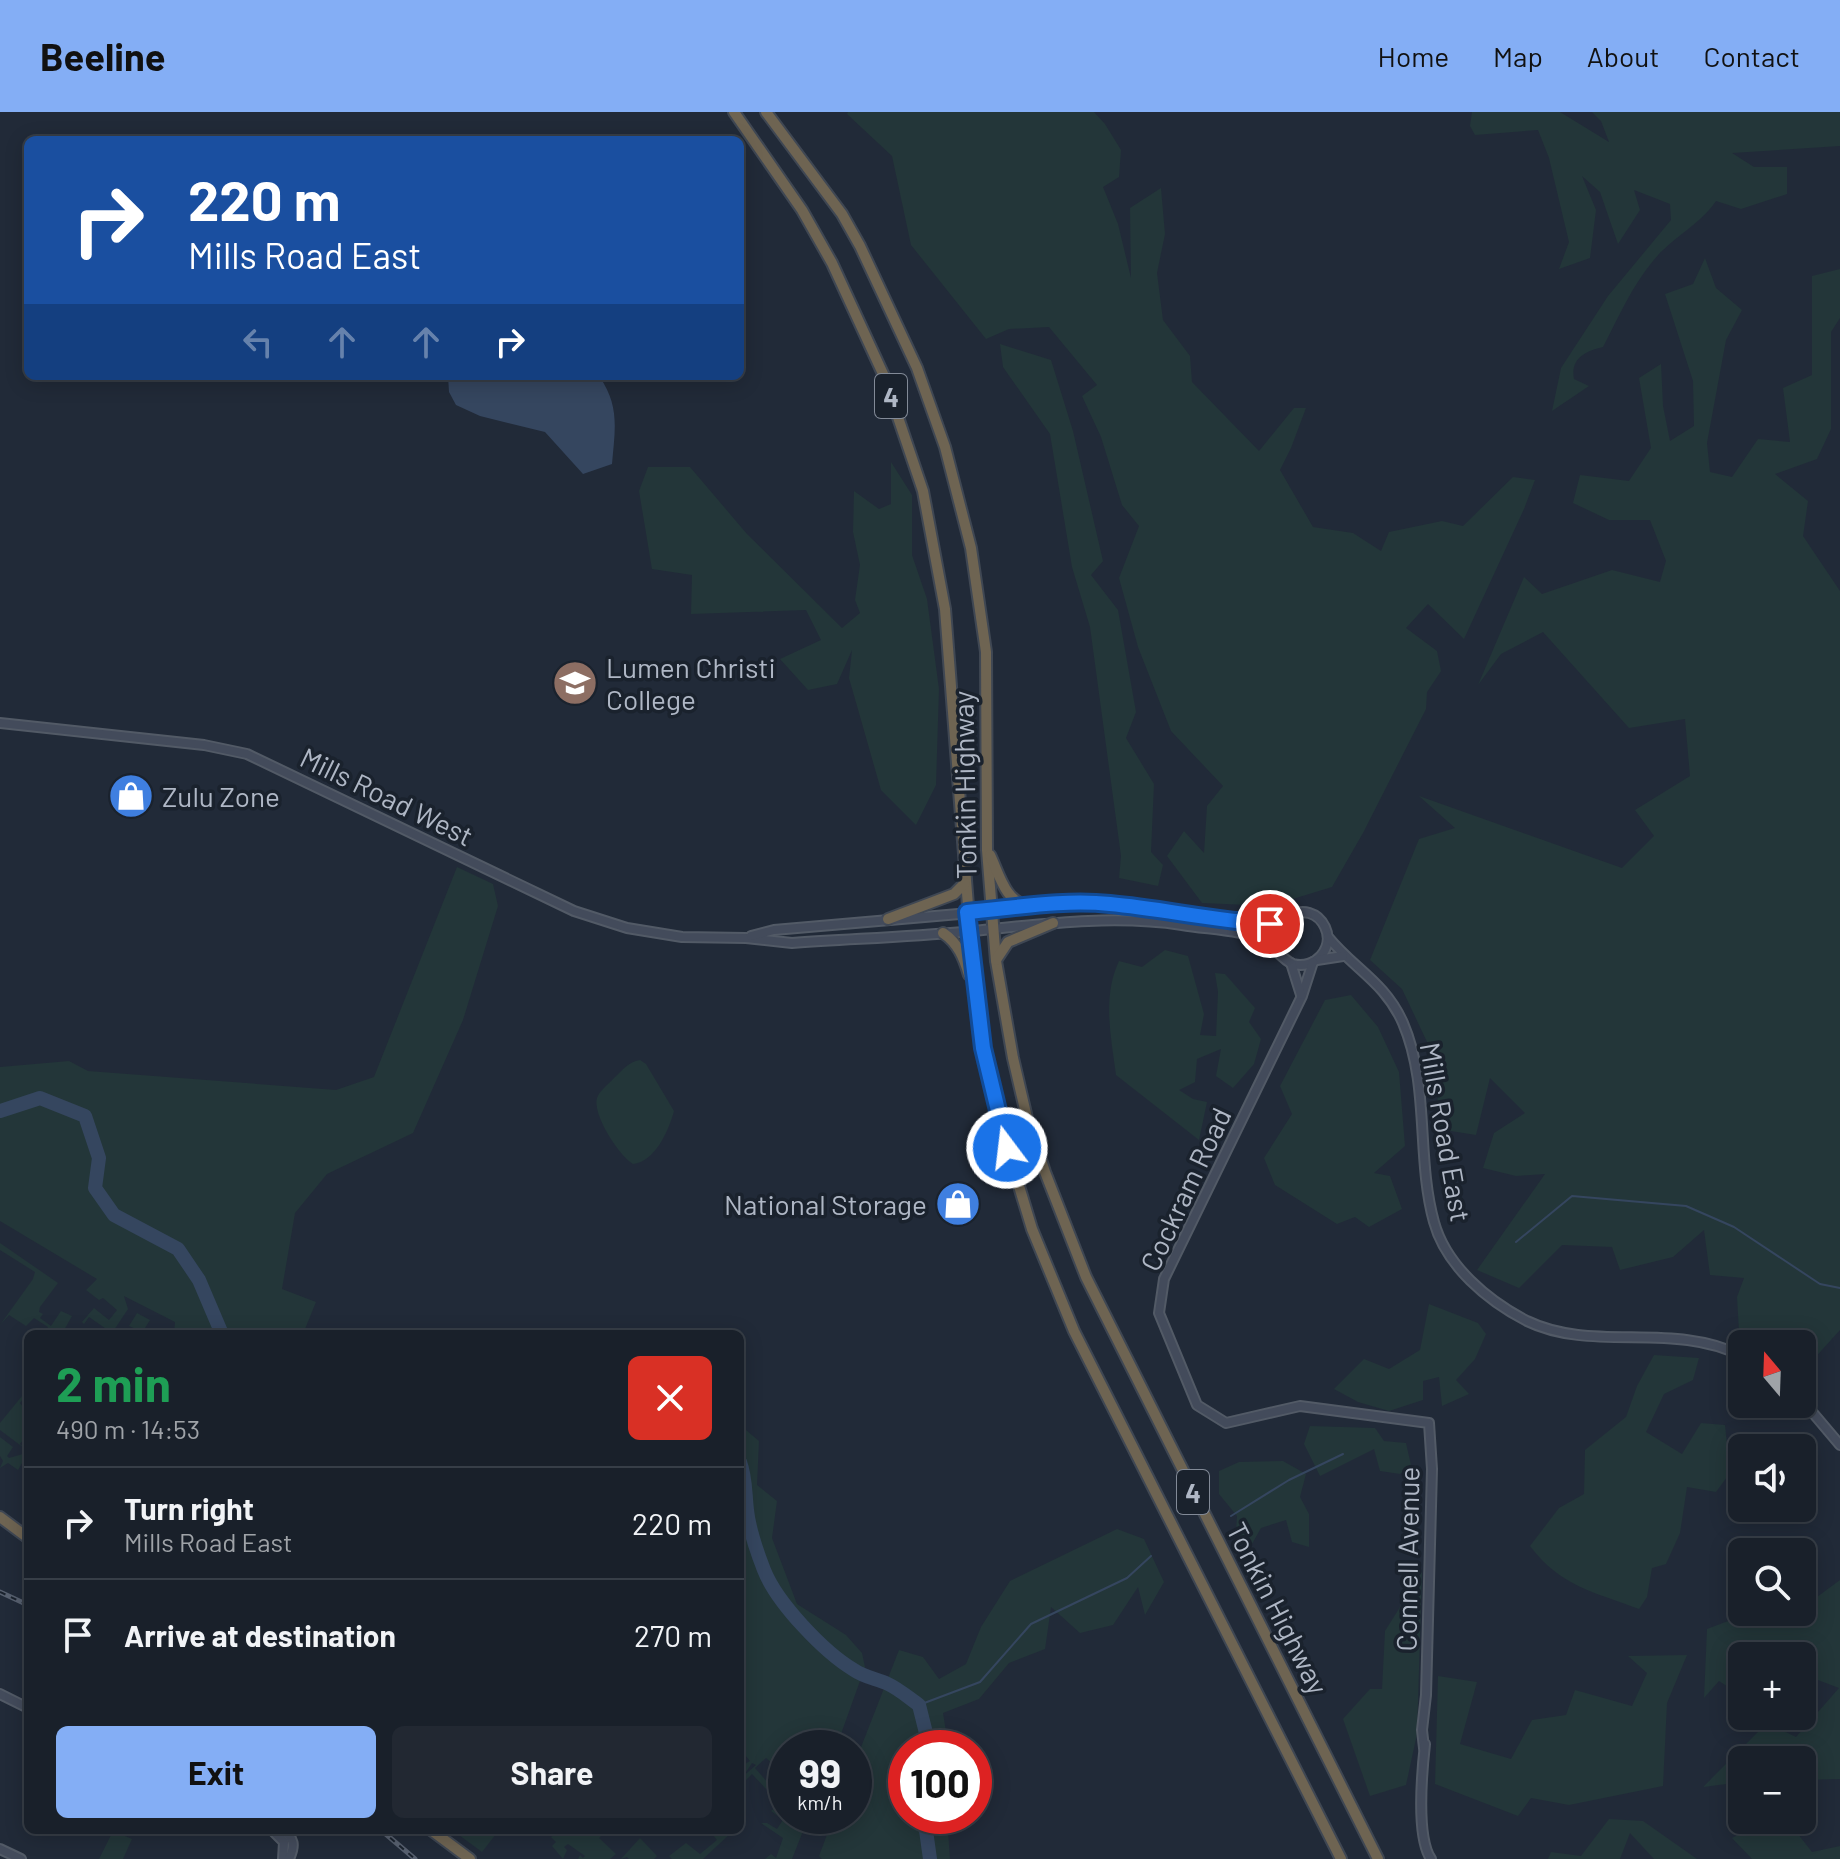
<!DOCTYPE html>
<html lang="en">
<head>
<meta charset="utf-8">
<style>
  :root { --surface:#19202a; --page:#222832; --text:#f1f3f6; --muted:#9fa3a8; --line:#373e47; --accent:#84aef5 }
  body { margin:0; font-family:Barlow,sans-serif; background:var(--page); color:var(--text); height:100vh; display:flex; flex-direction:column; font-size:30px; white-space:nowrap }
  * { box-sizing:border-box; margin:0 }
  p { font-size:26px; color:var(--muted) }
  .icon { flex:none; width:44px; height:44px; fill:none; stroke:currentColor; stroke-width:2; stroke-linecap:round; stroke-linejoin:round }
  .map { position:relative; flex:1; overflow:hidden }
  .drawer { position:absolute; left:24px; top:1218px; width:720px; height:504px; display:flex; flex-direction:column; background:var(--surface); border-radius:12px; box-shadow:0 4px 20px #0003,0 0 0 2px var(--line) }
  .drawer>* { flex:none }
  .top-card { position:absolute; left:24px; top:24px; width:720px; height:244px; border-radius:12px; box-shadow:0 4px 20px #0003,0 0 0 2px var(--line); background:#1a4fa0; color:#fff; overflow:hidden }
  .needle { width:52px; rotate:341deg }
  .tools { position:absolute; left:1728px; top:1218px; display:grid; gap:16px }
  .tools a { display:grid; place-items:center; width:88px; height:88px; border-radius:12px; background:var(--surface); box-shadow:0 4px 20px #0003,0 0 0 2px var(--line); font-size:40px }
  .speed { position:absolute; left:768px; top:1618px; display:flex; gap:16px; font-size:40px; font-weight:700; text-align:center }
  .speed>* { display:grid; place-content:center; width:104px; height:104px; border-radius:50%; background:var(--surface); box-shadow:0 4px 20px #0003,0 0 0 2px var(--line); line-height:1 }
  .speed small { font-size:20px; font-weight:400 }
  .speed .limit { border:12px solid #d22; background:#fff; color:#111 }
  .pin { position:absolute; display:grid; place-items:center; width:68px; height:68px; color:#fff; margin:-34px; border:4px solid #fff; border-radius:50%; box-shadow:0 2px 8px #0007 }
  .me { position:absolute; width:88px; margin:-44px; rotate:345deg; stroke-linejoin:round; filter:drop-shadow(0 0 6px #0008) }
  .turn { display:flex; align-items:center; gap:28px; height:168px; padding:0 32px; font-size:36px }
  .turn .icon { width:104px; height:104px; stroke-width:2.5 }
  .turn b { display:block; font-size:56px; line-height:68px }
  .lanes { display:flex; align-items:center; height:76px; padding:0 32px; background:#0003; justify-content:center; gap:40px; direction:ltr }
  .lanes .off { opacity:.35 }
  .round { display:grid; place-items:center; flex:none; width:84px; height:84px; border-radius:12px; background:var(--page) }
  .overview { display:flex; align-items:center; justify-content:space-between; height:136px; padding:0 32px }
  h1 { font-size:48px; font-weight:700; line-height:60px; color:#1e9e55 }
  .action { display:flex; gap:16px; margin-top:auto; padding:16px 32px }
  .action a { flex:1; height:92px; border-radius:12px; background:var(--accent); color:#111; font-size:32px; font-weight:700; line-height:92px; text-align:center }
  .action a+a { background:var(--page); color:var(--text) }
  ul { padding:0; list-style:none }
  li { display:flex; align-items:center; gap:24px; height:112px; padding:0 32px; border-top:2px solid var(--line) }
  li div { flex:1 }
  li b { display:block; font-size:30px }
  li em { font-style:normal }
  header { display:flex; align-items:center; gap:48px; box-sizing:border-box; height:112px; padding:0 40px; background:var(--accent); color:#111 }
  header strong { font-size:38px }
  nav { display:flex; gap:44px; margin-inline-start:auto; font-size:28px }
  .map>svg:first-child { display:block }
  .green { fill:#233639 }
  .water { fill:#35465f }
  .lines { fill:none; stroke-linecap:round; stroke-linejoin:round }
  .stream { stroke:#35465f; stroke-width:2 }
  .river { stroke:#35465f; stroke-width:14 }
  .secondary-casing { stroke:#525a66; stroke-width:12 }
  .highway-casing { stroke:#3f4753; stroke-width:14 }
  .secondary { stroke:#434b5b; stroke-width:8 }
  .highway { stroke:#6e6452; stroke-width:10 }
  .rail-casing { stroke:#57606f; stroke-width:5 }
  .rail { stroke:#1a222d; stroke-width:2; stroke-dasharray:6; stroke-linecap:butt }
  .route-casing { stroke:#114b97; stroke-width:20 }
  .route { stroke:#1a73e8; stroke-width:14 }
  .labels { text-anchor:middle; dominant-baseline:central; stroke-width:7; stroke-linejoin:round; paint-order:stroke }
  .shield { fill:#1a222d; stroke:#828a97; stroke-width:2 }
  .shield-label { font-size:26px; font-weight:bold; fill:#afb7c5 }
  .poi-label { font-size:28px; fill:#afb7c5; stroke:#1a222d; text-anchor:start }
  .street-label { font-size:28px; fill:#afb7c5; stroke:#1a222d }
</style>
</head>
<body>
<header>
<strong>Beeline</strong>
<nav><a>Home</a><a>Map</a><a>About</a><a>Contact</a></nav>
</header>
<div class="map">
<svg width="1840" height="1747" viewBox="0 0 1840 1747">
  <rect width="100%" height="100%" fill="#212a38"/>
  <g class="green">
    <path d="M848,0H1094L1105,12L1121,38L1119,65L1103,75L1118,112L1131,166L1130,96L1161,76L1165,122L1157,161L1163,208L1190,244L1192,270L1259,339L1294,296H1306L1291,336L1280,358L1313,415L1353,421L1381,439L1389,420L1442,409L1463,414L1513,365L1535,368L1524,397L1464,527L1428,492L1406,516L1437,539L1441,559L1427,580L1426,597L1363,721L1332,775L1270,794L1202,791L1167,744L1184,719L1204,741L1207,694L1223,674L1171,619L1138,535L1119,466L1139,414L1122,393L1101,325L1082,284L1097,273L1049,215L1009,217L986,227L911,133L892,44L847,2Z"/>
    <path d="M1472,0H1560L1609,30L1601,9L1592,0H1840V34L1732,41L1754,55H1787V82L1741,97L1716,89C1699,114 1671,126 1653,149C1632,174 1618,206 1603,235C1586,239 1570,246 1574,267L1589,274L1552,299L1561,256L1608,184L1671,108L1670,92L1634,78L1640,98L1618,132L1600,80L1582,64L1596,98L1590,146L1559,157L1569,130L1549,46L1538,18L1475,23L1470,14Z"/>
    <path d="M1705,146L1716,176L1742,198L1726,228L1707,331L1710,360L1732,365L1758,327L1790,330L1783,276L1812,263V164L1840,157V206L1831,220V317L1817,347L1775,362L1808,389L1803,424L1840,479V1218L1802,1260V1232H1757L1739,1219L1737,1185L1744,1166L1710,1163L1704,1118L1673,1145L1620,1158L1612,1135L1562,1133L1519,1176L1477,1158L1545,1062L1516,1064L1483,1056L1494,1021L1525,1001L1490,966L1476,1023L1438,1017L1437,951L1402,877L1370,848L1419,727L1455,716L1419,684L1622,756L1654,724L1635,698L1690,664L1685,607L1629,616L1543,520L1501,542L1478,573L1524,465L1542,482L1612,458L1660,470L1666,449L1650,408H1609L1573,391L1580,363L1629,369L1651,336L1639,266L1661,252L1663,294L1670,329L1694,314L1693,269L1665,182L1693,172Z"/>
    <path d="M1000,232L1051,248L1073,319L1103,449L1091,463L1118,498L1136,600L1126,626L1154,672L1151,740L1163,753L1158,774L1119,766L1121,744L1090,515L1072,455L1050,322L1003,255Z"/>
    <path d="M891,350L912,383V443L927,487L939,577L936,673L916,713L881,678L849,566L852,538L837,572L808,578L780,547L821,528L806,498L691,502L692,463L652,457L639,379L648,355H690L747,422L842,516L860,501L855,488L860,453L853,420L854,379L879,397L891,392Z"/>
    <path d="M457,755L493,772L498,794L463,908L413,1021L327,1062L295,1101L282,1177L316,1190L303,1222H174L175,1210L124,1184L128,1197L112,1221L89,1205L84,1212L82,1210L94,1196L109,1208L117,1198L103,1186L99,1188L86,1178L97,1167L0,1109V955L69,949L88,959L336,978L374,965Z"/>
    <path d="M1165,838L1188,844L1204,902L1200,923L1216,924L1218,880L1215,861L1225,862L1255,896L1249,910L1261,927L1254,952L1233,976L1216,964L1221,937L1197,947L1195,970L1179,978L1193,987L1207,990L1199,1028L1116,963C1111,925 1102,885 1119,849L1142,855Z"/>
    <path d="M1351,883L1378,915L1399,960L1405,1034L1374,1061L1390,1064L1402,1097L1369,1115L1355,1105L1337,1112L1275,1073L1264,1046L1292,1002L1280,974L1325,888Z"/>
    <path d="M640,948L646,952L674,999C669,1018 655,1050 633,1052C619,1044 592,1002 597,986C600,978 609,972 614,966C623,958 628,950 640,948Z"/>
    <path d="M0,1131L58,1171L40,1195L39,1200L43,1202L40,1206L51,1214L61,1199L72,1204L63,1220L65,1222H44L48,1215L34,1206L26,1214L9,1203L0,1213L33,1167L35,1160L0,1138Z"/>
    <path d="M1429,1192L1478,1211L1486,1222L1475,1247L1456,1268L1469,1282L1442,1294L1439,1265L1423,1269V1288L1389,1299L1358,1290L1334,1277L1364,1247L1389,1257L1420,1238Z"/>
    <path d="M137,1201L150,1208L145,1216L148,1218L146,1222L129,1214Z"/>
    <path d="M1654,1243L1699,1246L1693,1268L1664,1282L1646,1320L1682,1342L1701,1311L1725,1313L1730,1361L1716,1380L1687,1375L1680,1421L1666,1452L1652,1456L1647,1485L1639,1497C1594,1480 1560,1474 1530,1434L1559,1396L1584,1382L1585,1338L1626,1305L1637,1274Z"/>
    <path d="M22,1284L24,1286L20,1291L28,1302V1321L20,1332L28,1339L0,1318V1311Z"/>
    <path d="M740,1313L759,1329L757,1373L777,1389L772,1426L797,1492L846,1523L862,1541L865,1555L836,1636H786V1651L780,1658L766,1646L755,1656L770,1673L766,1677L752,1662L742,1672L740,1670V1667L756,1653L752,1651L746,1660L740,1663L741,1654L750,1649L740,1637Z"/>
    <path d="M1310,1314L1375,1316L1384,1329L1406,1331L1411,1353L1400,1362L1380,1359L1374,1337L1320,1364L1304,1332Z"/>
    <path d="M0,1325L13,1335L7,1344L9,1346L23,1342L26,1344L18,1358L8,1351L0,1356L3,1349L0,1344Z"/>
    <path d="M1283,1349L1306,1362L1300,1385L1309,1402V1435L1292,1430L1286,1408L1261,1416L1248,1439L1236,1419L1237,1404L1219,1382V1359L1239,1350Z"/>
    <path d="M1117,1417L1144,1427L1164,1470L1145,1503L1138,1475L1113,1513L1080,1521L1051,1495L1045,1537L1009,1551L979,1587L943,1601L948,1632L952,1636H906V1704H947L950,1747H822L819,1744L834,1704H854V1653L899,1538L923,1545L939,1567L966,1552L981,1515L1010,1469Z"/>
    <path d="M1764,1424L1795,1427L1793,1440H1759Z"/>
    <path d="M1422,1460L1417,1622L1406,1673L1370,1684L1343,1607L1370,1577H1382L1385,1519Z"/>
    <path d="M1840,1468V1667L1802,1668V1648H1742V1670L1703,1675L1767,1611L1796,1625L1839,1576L1802,1562V1544H1742V1584L1719,1569L1704,1586L1707,1517L1736,1506L1742,1489V1500H1788V1506L1796,1500H1802V1496Z"/>
    <path d="M1687,1543L1667,1591L1663,1674L1569,1693L1531,1686L1518,1704L1435,1672L1438,1564L1477,1570L1460,1632L1511,1647L1532,1608L1566,1603L1575,1578L1632,1594L1647,1561L1628,1544Z"/>
    <path d="M776,1695L783,1699L786,1695V1704H809L792,1747H765L771,1742L776,1746L783,1726L761,1711H767L777,1717L783,1708L771,1699Z"/>
    <path d="M1609,1707L1643,1709L1697,1747H1654L1630,1721L1620,1747H1548L1551,1740L1581,1744Z"/>
    <path d="M1766,1708H1787L1812,1740L1840,1734V1747H1752L1732,1726Z"/>
    <path d="M463,1718H488L496,1722L482,1740L459,1723Z"/>
    <path d="M561,1718H590L593,1720L607,1718L599,1726L616,1742L610,1747H578L580,1743L583,1746L585,1744L568,1732L564,1735L567,1738L563,1747L552,1734L556,1730L551,1725Z"/>
    <path d="M709,1718H717L721,1723L727,1718L732,1720L703,1747H672L669,1744L686,1731L700,1742L717,1728Z"/>
    <path d="M113,1719L132,1727L123,1747H99Z"/>
    <path d="M640,1726L657,1744L654,1747H629L627,1745L621,1747Z"/>
  </g>
  <path class="water" d="M448,264H599C620,294 615,317 612,352L583,362L545,320L480,304L456,293L449,280Z"/>
  <g class="lines">
    <g class="stream">
      <path d="M1516,1130L1572,1084L1686,1094L1734,1115L1820,1172L1840,1176"/>
      <path d="M1231,1404L1289,1368L1343,1342"/>
      <path d="M919,1593L980,1570L1031,1512L1127,1466L1151,1444"/>
    </g>
    <g class="river">
      <path d="M0,999L40,986L85,1004L99,1046L95,1076L114,1103L178,1137L199,1168L222,1222"/>
      <path d="M740,1350C746,1366 745,1382 747,1398C749,1417 757,1440 764,1458C777,1491 824,1540 854,1558C864,1565 877,1567 888,1572C899,1577 909,1586 919,1593L927,1625V1636"/>
      <path d="M924,1704L930,1747"/>
    </g>
    <g class="secondary-casing">
      <g id="secondary">
        <path d="M0,611L204,633L247,642L574,799L627,816L682,825L746,826L792,831C849,827 906,825 963,820C1035,813 1109,802 1182,813C1205,817 1239,818 1260,826C1273,831 1280,847 1293,852C1315,858 1335,836 1325,815C1310,784 1264,806 1279,841"/>
        <path d="M751,824L774,818L1086,791C1136,792 1245,823 1284,806"/>
        <path d="M1328,825C1354,857 1385,870 1403,911C1430,974 1416,1045 1434,1110C1446,1154 1488,1189 1527,1209C1593,1241 1674,1209 1742,1244"/>
        <path d="M1317,848L1343,844"/>
        <path d="M1313,850L1302,884L1164,1167L1159,1201L1197,1293L1226,1311L1300,1294L1429,1311L1432,1357L1426,1583L1422,1618L1424,1636"/>
        <path d="M1291,851L1301,883"/>
        <path d="M1802,1288L1840,1333"/>
        <path d="M0,1582L28,1596"/>
        <path d="M1425,1632C1422,1659 1416,1725 1431,1747"/>
        <path d="M272,1718L284,1730L283,1747"/>
        <path d="M281,1718C295,1725 295,1734 289,1747"/>
        <path d="M0,1737L21,1747"/>
      </g>
    </g>
    <g class="highway-casing">
      <g id="highway">
        <path d="M734,0L802,98L832,151L884,264L923,379L945,497L975,884L999,1008L1032,1117L1074,1219L1341,1747"/>
        <path d="M766,0L842,102L860,134L917,256L945,335L971,436L986,540L987,738L996,849L1013,946L1027,1006L1045,1060L1086,1165L1378,1747"/>
        <path d="M990,743C1000,764 1005,790 1030,795"/>
        <path d="M888,807L954,782L965,771"/>
        <path d="M943,821C958,831 964,846 969,863"/>
        <path d="M996,848L1008,830L1053,811"/>
        <path d="M0,1405L28,1426"/>
        <path d="M431,1718L470,1747"/>
      </g>
    </g>
    <use href="#secondary" class="secondary"/>
    <use href="#highway" class="highway"/>
    <g class="rail-casing">
      <g id="rail">
        <path d="M0,1480L28,1493"/>
        <path d="M381,1718L415,1747"/>
      </g>
    </g>
    <use href="#rail" class="rail"/>
  </g>
  <g class="lines">
    <g class="route-casing">
      <path id="route" d="M1007,1036L983,936L967,800C1014,796 1063,787 1110,792C1164,797 1216,809 1270,812"/>
    </g>
    <use href="#route" class="route"/>
  </g>
  <defs>
    <g id="school-disc" transform="scale(2.3)"><circle r="9.5" fill="#8d6e63" stroke="#1a222d"/><path d="M0-5L7-2L0 1L-7-2ZM-4 1L0 2.5L4 1V4Q0 6-4 4Z" fill="#fff"/></g>
    <g id="shop-disc" transform="scale(2.3)"><circle r="9.5" fill="#3f7fe0" stroke="#1a222d"/><path d="M-5-2.5h2.3a2.7 3.5 0 0 1 5.4 0H5L5.5 6h-11ZM-1.5-2.5h3a1.5 2.3 0 0 0-3 0Z" fill="#fff"/></g>
  </defs>
  <g fill-rule="evenodd">
    <use href="#school-disc" x="575" y="571"/>
    <use href="#shop-disc" x="131" y="684"/>
    <use href="#shop-disc" x="958" y="1092"/>
  </g>
  <g class="labels">
    <g class="shield">
      <rect x="875" y="262" width="32" height="44" rx="6"/>
      <rect x="1177" y="1358" width="32" height="44" rx="6"/>
    </g>
    <g class="shield-label">
      <text x="891" y="284">4</text>
      <text x="1193" y="1380">4</text>
    </g>
    <g class="poi-label">
      <text x="606" y="555">Lumen Christi<tspan x="606" dy="32">College</tspan></text>
      <text x="162" y="684">Zulu Zone</text>
      <text x="927" y="1092" text-anchor="end">National Storage</text>
    </g>
    <g class="street-label">
      <text transform="translate(964 673) rotate(-91)">Tonkin Highway</text>
      <text transform="translate(387 684) rotate(26)">Mills Road West</text>
      <text transform="translate(1446 1020) rotate(80)">Mills Road East</text>
      <text transform="translate(1185 1077) rotate(-65)">Cockram Road</text>
      <text transform="translate(1407 1447) rotate(-89)">Connell Avenue</text>
      <text transform="translate(1278 1496) rotate(63)">Tonkin Highway</text>
    </g>
  </g>
</svg>
<div class="tools">
<a><svg class="needle" viewBox="-14 -14 28 28"><path d="M0-13l5 13h-10z" fill="#e53935"/><path d="M0 13l5-13h-10z" fill="#9fa3a8"/></svg></a>
<a><svg class="icon" aria-label="sound" viewBox="0 0 24 24"><path d="M4 9h4l5-4v14l-5-4H4zM17 9q2 3 0 6"/></svg></a>
<a><svg class="icon" aria-label="search" viewBox="0 0 24 24"><circle cx="10" cy="10" r="6"/><path d="M15 15l6 6"/></svg></a>
<a>+</a>
<a>−</a>
</div>
<div class="speed"><div>99<small>km/h</small></div><div class="limit">100</div></div>
<div class="pin" style="left:1270px;top:812px;background:#d93025"><svg class="icon" aria-label="arrive" viewBox="0 0 24 24"><path d="M6 21V4h12l-3 4 3 4H6"/></svg></div>
<svg class="me" style="left:1007px;top:1036px" viewBox="-20 -20 40 40"><circle r="17" fill="#1a73e8" stroke="#fff" stroke-width="3"/><path d="M0-11L8 9 0 5-8 9z" fill="#fff"/></svg>
<div class="top-card">
<div class="turn"><svg class="icon" aria-label="right" viewBox="0 0 24 24"><path d="M7 20v-9h11M14 6l5 5-5 5"/></svg><div><b>220 m</b>Mills Road East</div></div>
<div class="lanes"><svg class="icon off" aria-label="left" viewBox="0 0 24 24"><path d="M17 20v-9H6M10 6l-5 5 5 5"/></svg><svg class="icon off" aria-label="ahead" viewBox="0 0 24 24"><path d="M12 20V5M6 11l6-6 6 6"/></svg><svg class="icon off" aria-label="ahead" viewBox="0 0 24 24"><path d="M12 20V5M6 11l6-6 6 6"/></svg><svg class="icon" aria-label="right" viewBox="0 0 24 24"><path d="M7 20v-9h11M14 6l5 5-5 5"/></svg></div>
</div>
<section class="drawer">
<div class="overview"><div><h1>2 min</h1><p>490 m · 14:53</p></div><a class="round" style="background:#d93025;color:#fff"><svg class="icon" aria-label="close" viewBox="0 0 24 24"><path d="M6 6l12 12M18 6L6 18"/></svg></a></div>
<ul>
<li><svg class="icon" aria-label="right" viewBox="0 0 24 24"><path d="M7 20v-9h11M14 6l5 5-5 5"/></svg><div><b>Turn right</b><p>Mills Road East</p></div><em>220 m</em></li>
<li><svg class="icon" aria-label="arrive" viewBox="0 0 24 24"><path d="M6 21V4h12l-3 4 3 4H6"/></svg><div><b>Arrive at destination</b></div><em>270 m</em></li>
</ul>
<div class="action"><a>Exit</a><a>Share</a></div>
</section>
</div>
</body>
</html>
